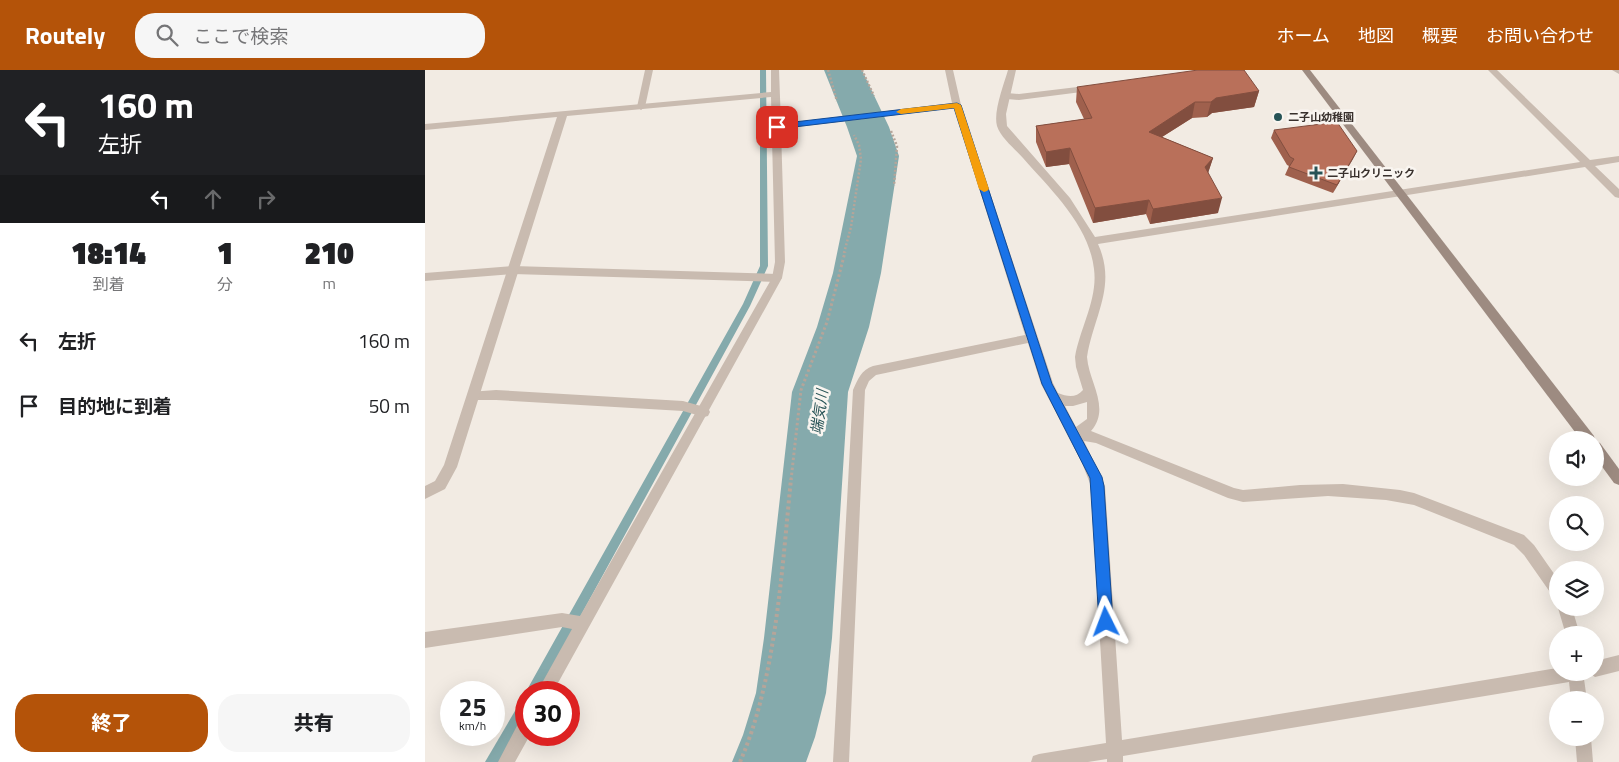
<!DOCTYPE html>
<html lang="ja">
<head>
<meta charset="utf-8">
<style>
  :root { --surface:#fff; --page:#f6f6f6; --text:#202124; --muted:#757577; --accent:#b45309 }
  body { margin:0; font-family:"Titillium Web","Noto Sans JP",sans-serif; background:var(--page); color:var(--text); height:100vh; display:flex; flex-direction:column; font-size:19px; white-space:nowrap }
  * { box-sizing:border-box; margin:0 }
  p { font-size:16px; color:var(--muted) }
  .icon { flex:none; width:28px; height:28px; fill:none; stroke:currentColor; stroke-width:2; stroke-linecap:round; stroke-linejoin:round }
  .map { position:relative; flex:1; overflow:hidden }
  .details { display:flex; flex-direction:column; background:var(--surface); width:425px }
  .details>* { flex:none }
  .top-card { background:#202124; color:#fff; overflow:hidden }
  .tools { position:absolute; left:1124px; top:361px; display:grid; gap:10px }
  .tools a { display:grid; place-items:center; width:55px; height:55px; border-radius:50%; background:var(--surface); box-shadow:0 5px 20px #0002; font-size:25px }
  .speed { position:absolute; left:15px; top:611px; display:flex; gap:10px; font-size:25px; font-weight:700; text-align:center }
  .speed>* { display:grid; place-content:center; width:65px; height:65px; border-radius:50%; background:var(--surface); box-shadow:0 5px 20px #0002; line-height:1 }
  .speed small { font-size:12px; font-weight:400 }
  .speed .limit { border:8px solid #d22; background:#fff; color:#111 }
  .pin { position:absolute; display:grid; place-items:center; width:42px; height:42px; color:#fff; margin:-21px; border-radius:10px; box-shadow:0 2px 8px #0006 }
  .me { position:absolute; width:55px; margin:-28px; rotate:357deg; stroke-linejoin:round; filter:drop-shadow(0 0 4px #0008) }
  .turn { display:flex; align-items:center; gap:18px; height:105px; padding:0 15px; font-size:22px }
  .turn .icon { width:65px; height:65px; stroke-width:2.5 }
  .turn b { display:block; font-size:35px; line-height:42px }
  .lanes { display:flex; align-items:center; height:48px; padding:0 15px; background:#0003; justify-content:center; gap:25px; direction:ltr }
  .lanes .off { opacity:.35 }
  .eta { display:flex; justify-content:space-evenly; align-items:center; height:85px; text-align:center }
  .eta b { font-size:30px; font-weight:800; line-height:35px }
  .primary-button { display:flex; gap:10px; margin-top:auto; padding:10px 15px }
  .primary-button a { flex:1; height:58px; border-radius:20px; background:var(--accent); color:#fff; font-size:20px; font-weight:800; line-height:58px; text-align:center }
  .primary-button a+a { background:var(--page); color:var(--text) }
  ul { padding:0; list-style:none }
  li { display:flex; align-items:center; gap:15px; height:65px; padding:0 15px }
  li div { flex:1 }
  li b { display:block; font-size:19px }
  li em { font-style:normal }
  header { display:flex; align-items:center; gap:30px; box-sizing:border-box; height:70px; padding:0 25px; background:var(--accent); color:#fff }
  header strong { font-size:24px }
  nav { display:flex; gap:28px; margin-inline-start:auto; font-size:18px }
  .search { width:350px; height:45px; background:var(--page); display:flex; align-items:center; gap:12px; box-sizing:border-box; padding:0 18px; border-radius:20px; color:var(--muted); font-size:19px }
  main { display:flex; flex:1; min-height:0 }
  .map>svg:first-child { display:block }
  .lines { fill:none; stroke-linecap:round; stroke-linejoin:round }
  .stream { fill:#85aaac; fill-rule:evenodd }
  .river { fill:#85aaac; fill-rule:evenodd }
  .path-far2 { stroke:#b5a59a; stroke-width:2.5; stroke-dasharray:2 2; stroke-linecap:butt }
  .path-far1 { stroke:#b5a59a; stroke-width:3; stroke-dasharray:2.5 2.5; stroke-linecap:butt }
  .path { stroke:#b5a59a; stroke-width:4; stroke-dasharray:3 3; stroke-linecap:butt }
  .lane { fill:#c9bbb0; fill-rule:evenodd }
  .street { fill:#c9bbb0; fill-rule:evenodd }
  .secondary { fill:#9d8b81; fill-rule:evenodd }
  .wall { fill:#9f604d }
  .shaded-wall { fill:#824e3f }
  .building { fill:#b9705a; stroke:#824e3f }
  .route { fill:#1a73e8; stroke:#114b97 }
  .slow { fill:#f59e0b }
  .poi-dot { fill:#275356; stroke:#f9f5f0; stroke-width:2 }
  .labels { text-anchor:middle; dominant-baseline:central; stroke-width:5; stroke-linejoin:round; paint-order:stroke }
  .far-poi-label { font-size:11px; font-weight:bold; fill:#39312d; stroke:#f9f5f0; text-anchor:start }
  .water-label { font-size:15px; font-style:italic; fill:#275356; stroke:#f9f5f0 }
</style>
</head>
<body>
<header>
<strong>Routely</strong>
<div class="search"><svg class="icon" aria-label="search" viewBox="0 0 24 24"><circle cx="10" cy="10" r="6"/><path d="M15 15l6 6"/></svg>ここで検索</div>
<nav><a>ホーム</a><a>地図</a><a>概要</a><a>お問い合わせ</a></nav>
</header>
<main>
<section class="details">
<div class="top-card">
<div class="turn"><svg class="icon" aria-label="left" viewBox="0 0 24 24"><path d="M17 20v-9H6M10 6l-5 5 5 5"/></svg><div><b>160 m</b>左折</div></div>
<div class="lanes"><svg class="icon" aria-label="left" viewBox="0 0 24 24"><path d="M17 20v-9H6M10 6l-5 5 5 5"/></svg><svg class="icon off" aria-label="ahead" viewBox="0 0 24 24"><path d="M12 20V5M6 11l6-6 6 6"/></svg><svg class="icon off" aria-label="right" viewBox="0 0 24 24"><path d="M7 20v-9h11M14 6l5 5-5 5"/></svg></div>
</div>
<div class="eta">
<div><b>18:14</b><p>到着</p></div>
<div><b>1</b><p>分</p></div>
<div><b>210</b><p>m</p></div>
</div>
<ul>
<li><svg class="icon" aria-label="left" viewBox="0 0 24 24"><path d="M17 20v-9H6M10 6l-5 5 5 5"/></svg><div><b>左折</b></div><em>160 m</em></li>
<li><svg class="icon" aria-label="arrive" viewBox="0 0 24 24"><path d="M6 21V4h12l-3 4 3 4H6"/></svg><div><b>目的地に到着</b></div><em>50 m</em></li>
</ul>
<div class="primary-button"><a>終了</a><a>共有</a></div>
</section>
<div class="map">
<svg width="1194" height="692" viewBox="0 0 1194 692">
  <rect width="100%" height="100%" fill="#f2ebe3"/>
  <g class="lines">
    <g class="stream">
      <path d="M335,0H341L343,196L325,236L114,622L101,623L103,618L318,234L335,196Z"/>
      <path d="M101,627V645L74,692H60L97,629Z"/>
    </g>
    <path class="river" d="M399,0H437L464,57L474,86L456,203L444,257L423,322L407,568L401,623L390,667L381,692H307L318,665L331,623L339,568L367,322L392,257L408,203L432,86L422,57Z"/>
    <g class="path-far2">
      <path d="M403,0L412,31"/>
      <path d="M437,0L449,26"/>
      <path d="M466,61L472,76L469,116"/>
      <path d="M419,183L426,157L436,89L434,75L429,65"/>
    </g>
    <path class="path-far1" d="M366,410L376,320L402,252L420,182"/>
    <path class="path" d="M315,692C351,610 357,498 366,409"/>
    <g class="lane">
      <path d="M220,0H228L220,37L216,40L212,37Z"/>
      <path d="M669,15L672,16V20L594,30L582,29L578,26L582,23L594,24Z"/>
      <path d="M88,196L352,204L357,208L352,212L88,204L0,211V203Z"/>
      <path d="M71,320L258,331L283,338L285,342L283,346L279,347L258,341L71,330H44L42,326L44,322Z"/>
    </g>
    <g class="street">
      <path d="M346,0H354L356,54L527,33L520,0H528L536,35L628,313L633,323C643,327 651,328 658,320L651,297L650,287C655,258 673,229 669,199C664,155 626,120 598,88C590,79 576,68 572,56C568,42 579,14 583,0H591L581,44L582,56L645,128L670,167L1155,92L1063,0H1072L1165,90L1194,86V92L1170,96L1194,119V128L1190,127L1160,97L673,174C692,216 669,245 662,287C664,313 686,338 666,361L809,418L818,420L875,415L918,414L975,420L989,423L1099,465L1109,475L1132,508V527L1127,525L1099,485L1089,475L989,435L961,430L903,426L818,432L803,428L671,373L659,371L680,416L697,670L1132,598V602H1170V591L1194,585V601L1170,607L1164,603L1159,609L1162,630H1146L1144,612L698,686V692H682V689L663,692H606L608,686L614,684L681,673L666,416L657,393L616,314L603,273L451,305L444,311L440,320L424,692H408L428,320C433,309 436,300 448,296L600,265L529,38L356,59L360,192L357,208L128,622H112L147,559L137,557L0,578V562L137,543L155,546L347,208L350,192L346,27L142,46L32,397L20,419L0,429V416L10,411L19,395L132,47L0,60V54L346,22ZM662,332V349L651,357L640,336H648Z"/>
      <path d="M1187,0H1194V4Z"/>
      <path d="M1133,538H1147L1155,565H1141Z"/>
      <path d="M101,648V665H105L90,692H73L95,650Z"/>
      <path d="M1150,668H1166L1168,692H1152Z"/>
    </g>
    <g class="secondary">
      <path d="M877,0H885L1169,366L1170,370V371L1156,370Z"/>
      <path d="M1170,371L1175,373L1194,399V415L1189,413L1170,387Z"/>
    </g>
  </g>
  <g class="wall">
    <path d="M652,17L834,21L829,37L787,43L782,47L767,48L737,67L788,88L783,103L793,143L725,154L721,144L668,153L644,94L621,97L611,72V56L659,49L651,32Z"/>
    <path d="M849,60L932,81L908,123L860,105L864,96L862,95L846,68Z"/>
  </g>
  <g class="shaded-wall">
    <path d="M834,21L829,37L787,43L782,47L786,32L791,28Z"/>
    <path d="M770,32L767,48L721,77L724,62Z"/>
    <path d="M645,78L644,94L621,97V82Z"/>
    <path d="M932,81L928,89L908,123L912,115Z"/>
    <path d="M788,88L783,103L780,97Z"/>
    <path d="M797,128L793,143L725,154L728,139Z"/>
    <path d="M724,130L721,144L668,153L670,138Z"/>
  </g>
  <g class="building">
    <path d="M773,0H819L834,21L791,28L786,32H770L724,62L788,88L780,97L797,128L728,139L724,130L670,138L645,78L621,82L611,56L667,48L652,17Z"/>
    <path d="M912,52L932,81L912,115L864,97L869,89L865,87L849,60Z"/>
  </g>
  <path class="route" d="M532,33L536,35L627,314L677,407L679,416L688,552L686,557L681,559L676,557L674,552L665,408L617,314L529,38L352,59L347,57L352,54Z"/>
  <path class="slow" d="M532,33L536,35L564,119L562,121L559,122L554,119L529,38L476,44L471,42L476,39Z"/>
  <g class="poi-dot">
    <circle cx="853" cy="47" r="5"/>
    <path d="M888.5 95.5h5v5h5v5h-5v5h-5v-5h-5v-5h5z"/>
  </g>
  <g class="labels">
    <g class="far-poi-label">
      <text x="863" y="47">二子山幼稚園</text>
      <text x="902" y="103">二子山クリニック</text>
    </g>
    <g class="water-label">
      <text transform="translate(394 342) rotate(-82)">端気川</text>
    </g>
  </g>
</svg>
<div class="tools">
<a><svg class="icon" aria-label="sound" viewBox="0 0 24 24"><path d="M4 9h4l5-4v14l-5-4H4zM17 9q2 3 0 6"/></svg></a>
<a><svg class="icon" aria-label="search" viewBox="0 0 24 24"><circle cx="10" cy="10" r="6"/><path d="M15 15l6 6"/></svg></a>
<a><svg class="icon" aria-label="layers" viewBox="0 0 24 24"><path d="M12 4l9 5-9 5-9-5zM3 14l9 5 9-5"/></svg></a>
<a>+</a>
<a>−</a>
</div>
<div class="speed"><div>25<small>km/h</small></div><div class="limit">30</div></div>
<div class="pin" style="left:352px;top:57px;background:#d93025"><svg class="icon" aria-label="arrive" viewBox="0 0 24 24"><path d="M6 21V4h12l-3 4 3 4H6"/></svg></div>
<svg class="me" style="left:681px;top:552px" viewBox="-20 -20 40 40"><path d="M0-17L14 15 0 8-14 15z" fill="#1a73e8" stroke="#fff" stroke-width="4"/></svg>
</div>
</main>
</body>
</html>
